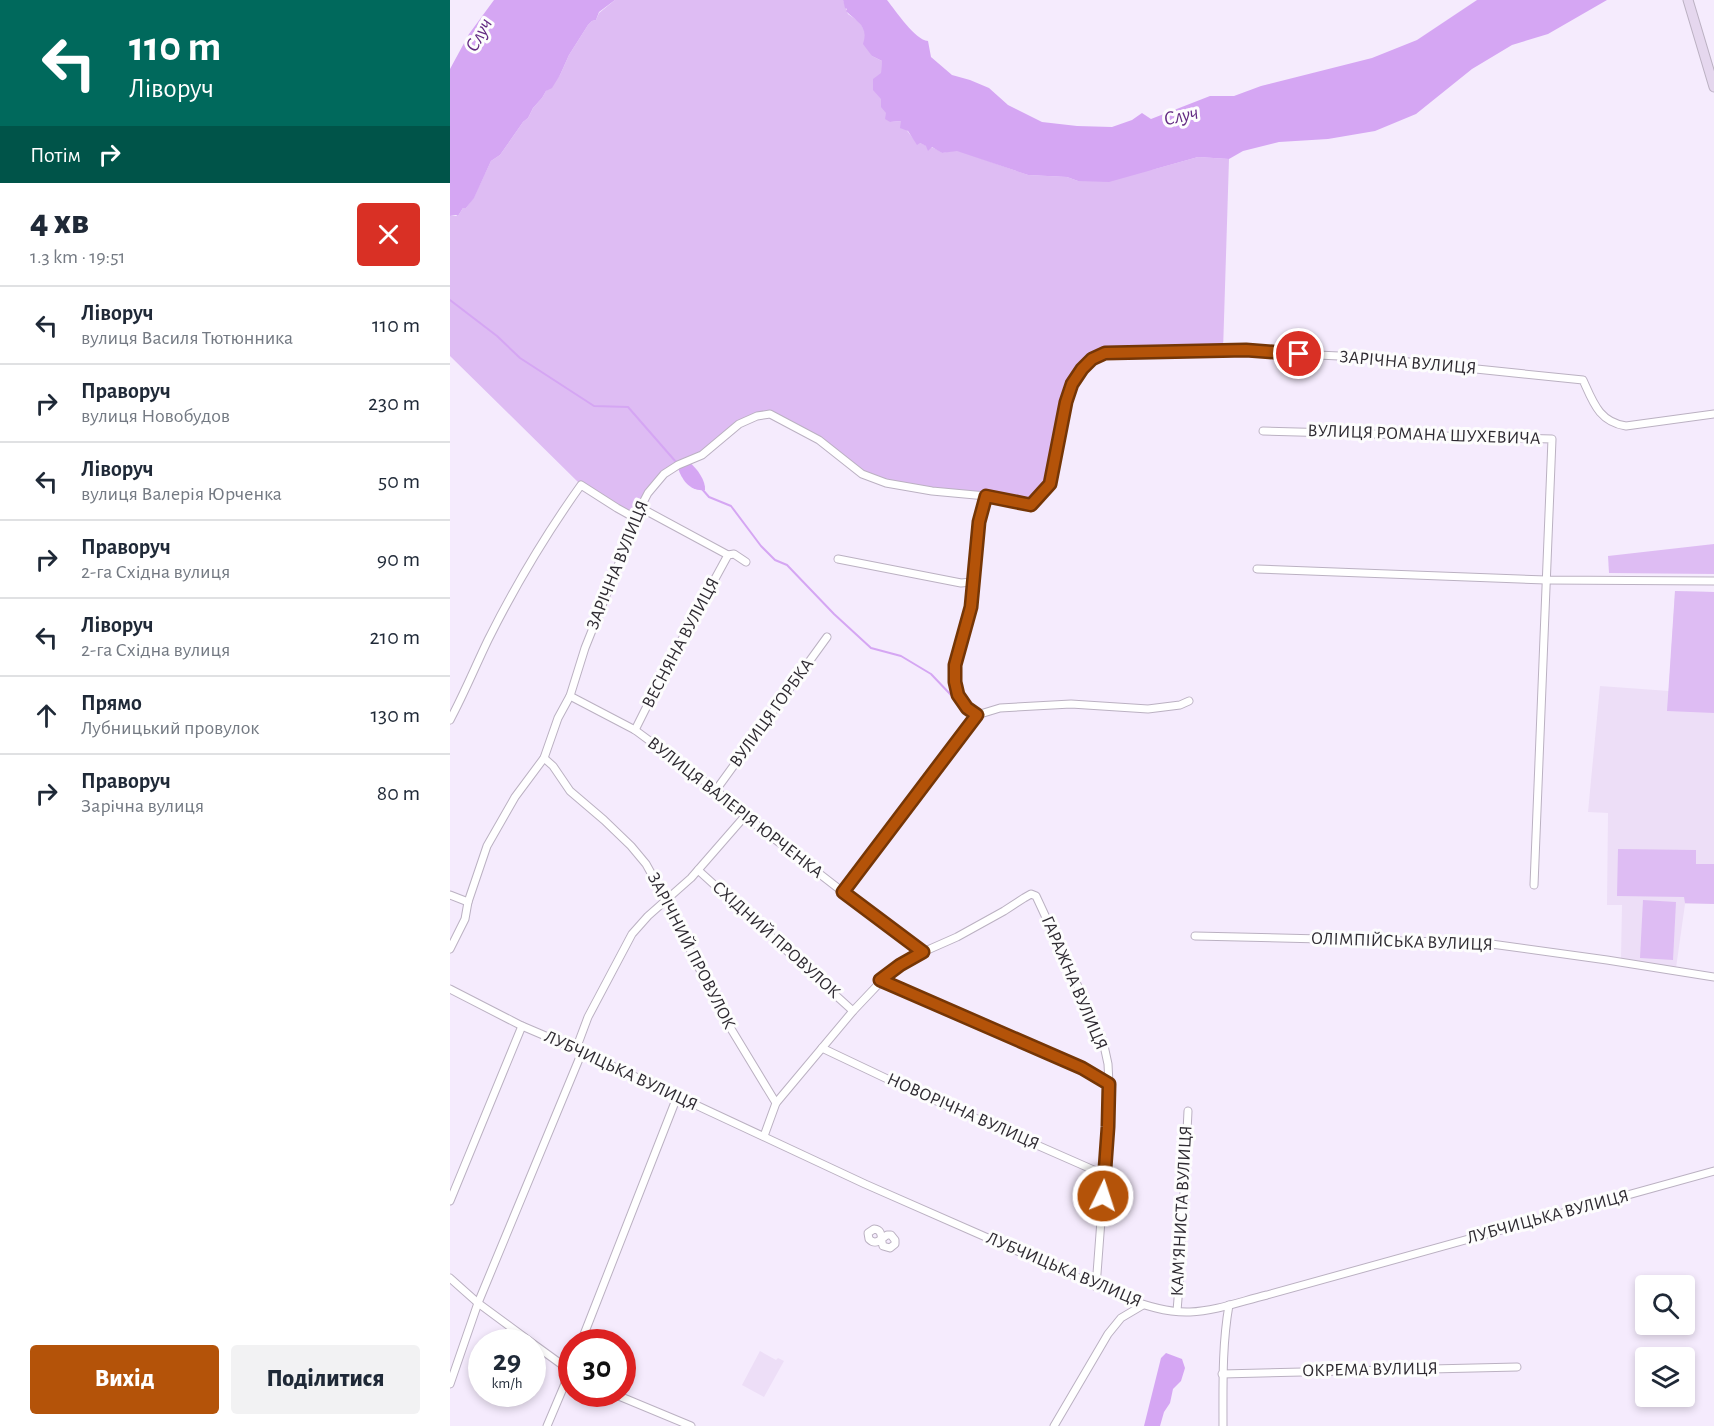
<!DOCTYPE html>
<html lang="uk">
<head>
<meta charset="utf-8">
<style>
  :root { --surface:#fff; --page:#f2f2f3; --text:#1f2937; --muted:#747a83; --line:#e0e1e3; --accent:#b45309 }
  body { margin:0; font-family:"Alegreya Sans",sans-serif; background:var(--page); color:var(--text); height:100vh; display:flex; flex-direction:column; font-size:22px; white-space:nowrap }
  * { box-sizing:border-box; margin:0 }
  p { font-size:20px; color:var(--muted) }
  .icon { flex:none; width:33px; height:33px; fill:none; stroke:currentColor; stroke-width:2; stroke-linecap:round; stroke-linejoin:round }
  .map { position:relative; flex:1; overflow:hidden }
  .sheet { display:flex; flex-direction:column; background:var(--surface); width:450px }
  .sheet>* { flex:none }
  .banner { background:#00695c; color:#fff; overflow:hidden }
  .buttons { position:absolute; left:1185px; top:1275px; display:grid; gap:12px }
  .buttons a { display:grid; place-items:center; width:60px; height:60px; border-radius:6px; background:var(--surface); box-shadow:0 3px 9px #0003; font-size:30px }
  .speed { position:absolute; left:18px; top:1329px; display:flex; gap:12px; font-size:30px; font-weight:700; text-align:center }
  .speed>* { display:grid; place-content:center; width:78px; height:78px; border-radius:50%; background:var(--surface); box-shadow:0 3px 9px #0003; line-height:1 }
  .speed small { font-size:15px; font-weight:400 }
  .speed .limit { border:9px solid #d22; background:#fff; color:#111 }
  .pin { position:absolute; display:grid; place-items:center; width:51px; height:51px; color:#fff; margin:-26px; border:3px solid #fff; border-radius:50%; box-shadow:0 2px 6px #0007 }
  .me { position:absolute; width:66px; margin:-33px; rotate:4deg; stroke-linejoin:round; filter:drop-shadow(0 0 4px #0008) }
  .turn { display:flex; align-items:center; gap:21px; height:126px; padding:0 30px; font-size:27px }
  .turn .icon { width:78px; height:78px; stroke-width:2.5 }
  .turn b { display:block; font-size:42px; line-height:51px }
  .then { display:flex; align-items:center; height:57px; padding:0 30px; background:#0003; gap:12px; font-size:22px }
  .round { display:grid; place-items:center; flex:none; width:63px; height:63px; border-radius:6px; background:var(--page) }
  .overview { display:flex; align-items:center; justify-content:space-between; height:102px; padding:0 30px }
  h1 { font-size:36px; font-weight:800; line-height:45px }
  .primary-button { display:flex; gap:12px; margin-top:auto; padding:12px 30px }
  .primary-button a { flex:1; height:69px; border-radius:6px; background:var(--accent); color:#fff; font-size:24px; font-weight:800; line-height:69px; text-align:center }
  .primary-button a+a { background:var(--page); color:var(--text) }
  ul { padding:0; list-style:none }
  li { display:flex; align-items:center; gap:18px; height:78px; padding:0 30px; border-top:2px solid var(--line) }
  li div { flex:1 }
  li b { display:block; font-size:22px }
  li em { font-style:normal }
  main { display:flex; flex:1; min-height:0 }
  .map>svg:first-child { display:block }
  .built { fill:#eddef7 }
  .green { fill:#debcf3 }
  .water { fill:#d5a6f3 }
  .lines { fill:none; stroke-linecap:round; stroke-linejoin:round }
  .stream { stroke:#d5a6f3; stroke-width:2 }
  .minor-casing { stroke:#bbb1c2; stroke-width:9 }
  .secondary-casing { stroke:#bbb1c2; stroke-width:11 }
  .minor { stroke:#fff; stroke-width:7 }
  .secondary { stroke:#e5d7ee; stroke-width:9 }
  .route-casing { stroke:#753606; stroke-width:15 }
  .route { stroke:#b45309; stroke-width:10 }
  .labels { text-anchor:middle; dominant-baseline:central; stroke-width:6; stroke-linejoin:round; paint-order:stroke }
  .street-label { font-size:18px; fill:#2f2b32; stroke:#fdfdfd }
  .water-label { font-size:20px; font-style:italic; fill:#632a82; stroke:#fdfdfd }
</style>
</head>
<body>
<main>
<section class="sheet">
<div class="banner">
<div class="turn"><svg class="icon" aria-label="left" viewBox="0 0 24 24"><path d="M17 20v-9H6M10 6l-5 5 5 5"/></svg><div><b>110 m</b>Ліворуч</div></div>
<div class="then">Потім<svg class="icon" aria-label="right" viewBox="0 0 24 24"><path d="M7 20v-9h11M14 6l5 5-5 5"/></svg></div>
</div>
<div class="overview"><div><h1>4 хв</h1><p>1.3 km · 19:51</p></div><a class="round" style="background:#d93025;color:#fff"><svg class="icon" aria-label="close" viewBox="0 0 24 24"><path d="M6 6l12 12M18 6L6 18"/></svg></a></div>
<ul>
<li><svg class="icon" aria-label="left" viewBox="0 0 24 24"><path d="M17 20v-9H6M10 6l-5 5 5 5"/></svg><div><b>Ліворуч</b><p>вулиця Василя Тютюнника</p></div><em>110 m</em></li>
<li><svg class="icon" aria-label="right" viewBox="0 0 24 24"><path d="M7 20v-9h11M14 6l5 5-5 5"/></svg><div><b>Праворуч</b><p>вулиця Новобудов</p></div><em>230 m</em></li>
<li><svg class="icon" aria-label="left" viewBox="0 0 24 24"><path d="M17 20v-9H6M10 6l-5 5 5 5"/></svg><div><b>Ліворуч</b><p>вулиця Валерія Юрченка</p></div><em>50 m</em></li>
<li><svg class="icon" aria-label="right" viewBox="0 0 24 24"><path d="M7 20v-9h11M14 6l5 5-5 5"/></svg><div><b>Праворуч</b><p>2-га Східна вулиця</p></div><em>90 m</em></li>
<li><svg class="icon" aria-label="left" viewBox="0 0 24 24"><path d="M17 20v-9H6M10 6l-5 5 5 5"/></svg><div><b>Ліворуч</b><p>2-га Східна вулиця</p></div><em>210 m</em></li>
<li><svg class="icon" aria-label="ahead" viewBox="0 0 24 24"><path d="M12 20V5M6 11l6-6 6 6"/></svg><div><b>Прямо</b><p>Лубницький провулок</p></div><em>130 m</em></li>
<li><svg class="icon" aria-label="right" viewBox="0 0 24 24"><path d="M7 20v-9h11M14 6l5 5-5 5"/></svg><div><b>Праворуч</b><p>Зарічна вулиця</p></div><em>80 m</em></li>
</ul>
<div class="primary-button"><a>Вихід</a><a>Поділитися</a></div>
</section>
<div class="map">
<svg width="1264" height="1426" viewBox="0 0 1264 1426">
  <rect width="100%" height="100%" fill="#f5ebfd"/>
  <g class="built">
    <path d="M1225,591L1264,592V904H1235L1226,968L1171,959L1172,905H1157L1158,813L1138,812L1150,686L1219,691Z"/>
    <path d="M310,1351L326,1360L328,1358L334,1361L314,1397L292,1385Z"/>
  </g>
  <g class="green">
    <path d="M165,0H393L398,14L408,21L414,29L422,56L432,61L431,98L440,122L451,121C456,129 461,138 470,143C478,147 485,147 492,153L507,150L578,175L617,177L628,181L705,169L748,157L779,159L773,351L655,353L642,359L622,384L600,484L581,505L436,483L412,474L369,440L320,414L289,424L252,455L214,474L185,518L131,485L0,356V216H8L13,208H16L24,197L41,161L50,155L73,122L78,118L83,108L92,98L96,91L110,75L119,55L138,25L142,21L146,20L149,13Z"/>
    <path d="M1264,544V574L1159,573L1158,556Z"/>
    <path d="M1225,591L1264,592V713L1217,711Z"/>
    <path d="M1168,849L1246,850V864H1264V904L1235,903L1234,897L1167,896Z"/>
    <path d="M1193,900L1226,902L1223,960L1190,958Z"/>
  </g>
  <g class="water">
    <path d="M44,0H165L149,12L146,20L142,21L138,25L119,55L110,75L102,88L96,91L92,98L83,108L78,118L73,122L50,155L41,161L24,198L16,208H13L8,216L6,215L0,216V69L19,34Z"/>
    <path d="M393,0H437C446,11 465,40 478,41L481,57L502,75L520,80L539,88L558,105L592,122L627,126L662,127L682,120L692,113L701,119L760,96H784L811,86L922,58L967,40L1027,0H1157L1098,34L1062,45L1022,69L966,114L925,131L878,139L829,142L793,151L779,159L748,157L659,182L628,181L617,177L578,175L507,151L492,153L482,147L478,151L476,146L470,143L467,145L458,131L450,128L451,121L440,122L435,119L436,113L431,107V99L423,90V79L431,73L432,61L422,56L413,44C419,26 407,22 396,11L397,9L395,8Z"/>
    <path d="M239,462C247,468 256,481 255,490C240,492 232,480 228,468Z"/>
    <path d="M716,1353L732,1359L735,1368L731,1381L723,1389L720,1403L714,1412L710,1426H694L711,1358Z"/>
  </g>
  <g class="lines">
    <g class="stream">
      <path d="M0,300L47,336L70,358L144,406L178,407L226,462"/>
      <path d="M252,489L259,497L281,506L311,546L325,560L337,565L384,614L421,648L451,656L481,674L501,695"/>
    </g>
    <g class="minor-casing">
      <g id="minor">
        <path d="M813,431L1102,439L1084,885"/>
        <path d="M191,508L278,555"/>
        <path d="M388,559L511,583L522,582L525,574L529,522L536,496"/>
        <path d="M807,569L1096,580L1264,581"/>
        <path d="M522,582C524,618 495,662 508,695C512,704 520,710 527,715"/>
        <path d="M120,696L185,730L266,790L295,816L393,892L473,952"/>
        <path d="M0,720C14,694 25,667 38,640C65,586 96,534 131,485L167,508L185,518"/>
        <path d="M185,730L213,674L278,555L284,554L296,562"/>
        <path d="M94,758L103,766L120,791L154,820L181,846L196,864L216,900L269,1009L326,1103"/>
        <path d="M266,790L377,637"/>
        <path d="M248,870L403,1011"/>
        <path d="M393,892L527,715L550,708L621,704L698,709L730,705L739,701"/>
        <path d="M0,895L18,902"/>
        <path d="M745,936L1034,943L1157,960L1264,977"/>
        <path d="M0,949L15,919L18,902L37,846L65,797L94,758L108,718L120,696L135,648L181,533L185,518L198,493L214,474L228,465L252,455L289,424L307,416L320,414L369,440L412,474L436,483L482,491L536,496L581,505L600,484L616,402L622,384L631,369L642,359L655,353L796,349L817,351L826,353L910,357L1133,380C1143,402 1149,422 1176,426L1264,414"/>
        <path d="M430,980L632,1068L659,1084"/>
        <path d="M0,989L72,1026L126,1049L415,1184L672,1297C693,1305 717,1313 740,1312C766,1311 792,1301 817,1295L1264,1171"/>
        <path d="M372,1048L450,1085L655,1175"/>
        <path d="M126,1049L138,1017L182,934L198,916L241,878L295,816"/>
        <path d="M314,1136L326,1103L403,1011L439,973L473,952L507,937L554,911L574,898L581,894L586,896L644,1021L653,1041L658,1064L659,1084L658,1127L646,1287"/>
        <path d="M0,1201L72,1026"/>
        <path d="M431,1239C427,1243 423,1243 419,1239L418,1233L424,1229C434,1230 430,1239 433,1246L440,1248L445,1244V1240L441,1235H437L433,1238"/>
        <path d="M0,1278L28,1303L81,1342"/>
        <path d="M727,1311L730,1274L738,1111"/>
        <path d="M131,1342L227,1097"/>
        <path d="M82,1343L122,1372"/>
        <path d="M772,1374L1067,1367"/>
        <path d="M0,1384L28,1303L132,1052"/>
        <path d="M164,1394L241,1426"/>
        <path d="M97,1426L122,1367"/>
        <path d="M604,1426L658,1334L671,1318L693,1305"/>
        <path d="M773,1426C773,1385 772,1345 779,1305"/>
      </g>
    </g>
    <g class="secondary-casing">
      <path id="secondary" d="M1238,0L1264,87"/>
    </g>
    <use href="#minor" class="minor"/>
    <use href="#secondary" class="secondary"/>
  </g>
  <g class="lines">
    <g class="route-casing">
      <path id="route" d="M653,1196L658,1127L659,1084L632,1068L430,980L450,965L473,952L393,892L527,715L517,708L508,695L505,682V665L521,607L529,522L536,496L581,505L600,484L616,402L622,384L632,369L642,359L655,353L796,350L849,354"/>
    </g>
    <use href="#route" class="route"/>
  </g>
  <g class="labels">
    <g class="street-label">
      <text transform="translate(958 363) rotate(5)">ЗАРІЧНА ВУЛИЦЯ</text>
      <text transform="translate(974 435) rotate(2)">ВУЛИЦЯ РОМАНА ШУХЕВИЧА</text>
      <text transform="translate(168 565) rotate(-68)">ЗАРІЧНА ВУЛИЦЯ</text>
      <text transform="translate(231 643) rotate(-62)">ВЕСНЯНА ВУЛИЦЯ</text>
      <text transform="translate(322 713) rotate(-54)">ВУЛИЦЯ ГОРБКА</text>
      <text transform="translate(285 808) rotate(38)">ВУЛИЦЯ ВАЛЕРІЯ ЮРЧЕНКА</text>
      <text transform="translate(326 940) rotate(42)">СХІДНИЙ ПРОВУЛОК</text>
      <text transform="translate(952 942) rotate(2)">ОЛІМПІЙСЬКА ВУЛИЦЯ</text>
      <text transform="translate(241 951) rotate(63)">ЗАРІЧНИЙ ПРОВУЛОК</text>
      <text transform="translate(624 983) rotate(67)">ГАРАЖНА ВУЛИЦЯ</text>
      <text transform="translate(171 1071) rotate(25)">ЛУБЧИЦЬКА ВУЛИЦЯ</text>
      <text transform="translate(513 1112) rotate(24)">НОВОРІЧНА ВУЛИЦЯ</text>
      <text transform="translate(732 1211) rotate(-87)">КАМ'ЯНИСТА ВУЛИЦЯ</text>
      <text transform="translate(1098 1217) rotate(-15)">ЛУБЧИЦЬКА ВУЛИЦЯ</text>
      <text transform="translate(614 1270) rotate(23)">ЛУБЧИЦЬКА ВУЛИЦЯ</text>
      <text transform="translate(920 1370) rotate(-1)">ОКРЕМА ВУЛИЦЯ</text>
    </g>
    <g class="water-label">
      <text transform="translate(29 35) rotate(-61)">Случ</text>
      <text transform="translate(731 116) rotate(-12)">Случ</text>
    </g>
  </g>
</svg>
<div class="buttons">
<a><svg class="icon" aria-label="search" viewBox="0 0 24 24"><circle cx="10" cy="10" r="6"/><path d="M15 15l6 6"/></svg></a>
<a><svg class="icon" aria-label="layers" viewBox="0 0 24 24"><path d="M12 4l9 5-9 5-9-5zM3 14l9 5 9-5"/></svg></a>
</div>
<div class="speed"><div>29<small>km/h</small></div><div class="limit">30</div></div>
<div class="pin" style="left:849px;top:354px;background:#d93025"><svg class="icon" aria-label="arrive" viewBox="0 0 24 24"><path d="M6 21V4h12l-3 4 3 4H6"/></svg></div>
<svg class="me" style="left:653px;top:1196px" viewBox="-20 -20 40 40"><circle r="17" fill="#b45309" stroke="#fff" stroke-width="3"/><path d="M0-11L8 9 0 5-8 9z" fill="#fff"/></svg>
</div>
</main>
</body>
</html>
